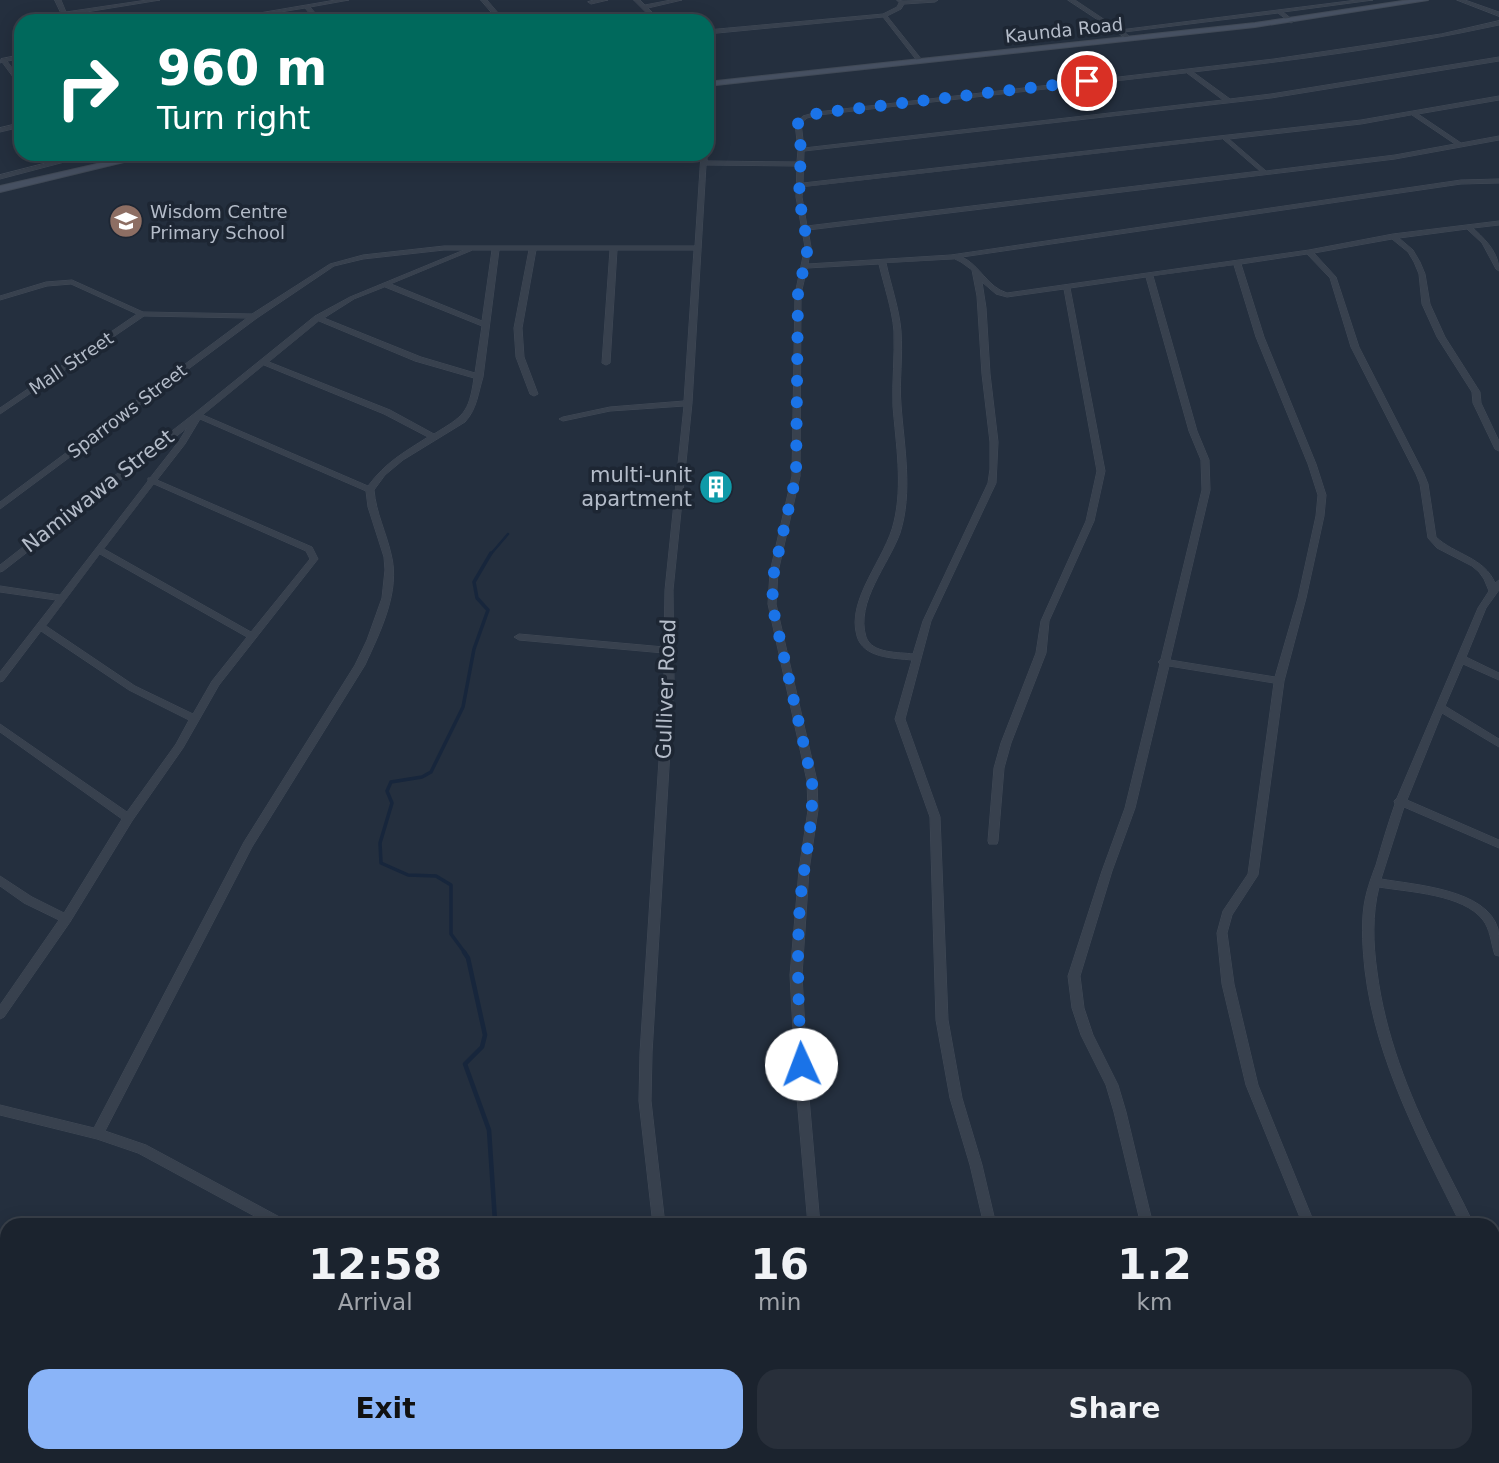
<!DOCTYPE html>
<html lang="en">
<head>
<meta charset="utf-8">
<style>
  :root { --surface:#1b232e; --page:#282f3a; --text:#f1f3f6; --muted:#a0a4aa; --line:#39404a; --accent:#8ab4f8 }
  body { margin:0; font-family:"DejaVu Sans",sans-serif; background:var(--page); color:var(--text); height:100vh; display:flex; flex-direction:column; font-size:26px; white-space:nowrap }
  * { box-sizing:border-box; margin:0 }
  p { font-size:23px; color:var(--muted) }
  .icon { flex:none; width:38px; height:38px; fill:none; stroke:currentColor; stroke-width:2; stroke-linecap:round; stroke-linejoin:round }
  .map { position:relative; flex:1; overflow:hidden }
  .side { position:absolute; left:0px; top:1218px; width:1500px; height:245px; display:flex; flex-direction:column; background:var(--surface); border-radius:21px 21px 0 0; box-shadow:0 4px 18px #0003,0 0 0 2px var(--line) }
  .side>* { flex:none }
  .guide { position:absolute; left:14px; top:14px; width:700px; height:147px; border-radius:21px; box-shadow:0 4px 18px #0003,0 0 0 2px var(--line); background:#00695c; color:#fff; overflow:hidden }
  .pin { position:absolute; display:grid; place-items:center; width:60px; height:60px; color:#fff; margin:-30px; border:4px solid #fff; border-radius:50%; box-shadow:0 2px 7px #0007 }
  .me { position:absolute; width:77px; margin:-38px; rotate:358deg; stroke-linejoin:round; filter:drop-shadow(0 0 5px #0008) }
  .turn { display:flex; align-items:center; gap:24px; height:147px; padding:0 28px; font-size:32px }
  .turn .icon { width:91px; height:91px; stroke-width:2.5 }
  .turn b { display:block; font-size:49px; line-height:60px }
  .eta { display:flex; justify-content:space-evenly; align-items:center; height:119px; text-align:center }
  .eta b { font-size:42px; font-weight:700; line-height:49px }
  .primary-button { display:flex; gap:14px; margin-top:auto; padding:14px 28px }
  .primary-button a { flex:1; height:80px; border-radius:21px; background:var(--accent); color:#111; font-size:28px; font-weight:700; line-height:80px; text-align:center }
  .primary-button a+a { background:var(--page); color:var(--text) }
  .map>svg:first-child { display:block }
  .lines { fill:none; stroke-linecap:round; stroke-linejoin:round }
  .stream-far2 { stroke:#17263c; stroke-width:2.5 }
  .stream-far1 { stroke:#17263c; stroke-width:3.5 }
  .stream { stroke:#17263c; stroke-width:4.5 }
  .minor-casing { stroke:#414a57; stroke-width:1 }
  .secondary-casing { stroke:#414a57; stroke-width:2 }
  .minor { fill:#38414e; fill-rule:evenodd }
  .secondary { fill:#465061; fill-rule:evenodd }
  .route { stroke:#1a73e8; stroke-width:12; stroke-dasharray:0 21.6 }
  .labels { text-anchor:middle; dominant-baseline:central; stroke-width:7; stroke-linejoin:round; paint-order:stroke }
  .far-street-label { font-size:18px; fill:#b4bcc9; stroke:#1d2633 }
  .far-poi-label { font-size:18px; fill:#b4bcc9; stroke:#1d2633; text-anchor:start }
  .poi-label { font-size:21px; fill:#b4bcc9; stroke:#1d2633; text-anchor:end }
  .street-label { font-size:21px; fill:#b4bcc9; stroke:#1d2633 }
</style>
</head>
<body>
<div class="map">
<svg width="1499" height="1463" viewBox="0 0 1499 1463">
  <rect width="100%" height="100%" fill="#242f3e"/>
  <g class="lines">
    <path class="stream-far2" d="M490,555L508,534"/>
    <path class="stream-far1" d="M465,953L451,934V885L436,876L408,875L381,863L380,843L392,803L387,791L391,782L422,777L431,772L463,707L474,649L488,610L477,598L474,582L491,553"/>
    <g class="stream">
      <path d="M464,952L468,958L485,1035L482,1047L465,1064L489,1130L495,1221L492,1225"/>
      <path d="M466,1463L467,1456"/>
    </g>
    <g class="minor-casing">
      <g id="minor">
        <path d="M55,0H61L66,12L147,0H160L68,15L71,21H65Z"/>
        <path d="M336,0H349L310,7L322,21H316L305,8L226,21H213Z"/>
        <path d="M481,0H487L505,21H499Z"/>
        <path d="M594,0H608L591,4L588,2Z"/>
        <path d="M634,0H640L645,5L671,0H682L648,8L661,21H655Z"/>
        <path d="M897,0L903,1L938,0L935,2L904,4L901,9L887,16L922,60V62H918L883,17L707,34V30L883,14L897,7L899,3Z"/>
        <path d="M1068,0H1075L1120,30L1357,0H1373L1283,12L1293,20L1294,21L1291,23L1278,13L1124,32L1129,36L1126,38Z"/>
        <path d="M1457,0H1465L1499,12V16Z"/>
        <path d="M1499,21V25C1398,47 1295,60 1193,72L1230,99L1271,94L1499,57V61L1271,98L804,151L803,183L1361,120L1499,96V100L1418,114L1461,143L1499,136V140L1395,159L808,230L811,247L808,264L951,255L1461,180L1499,179V183L1461,184L962,257C980,265 987,287 1007,293L1309,250L1393,234L1499,221V225L1473,228C1486,240 1499,253 1499,271L1496,269L1482,243L1467,229L1399,238L1413,250L1420,262L1425,274L1430,304L1445,337L1480,392L1481,403L1499,441V451L1495,449L1473,403L1472,392L1437,337L1422,304L1419,274L1414,262L1408,252L1392,239L1314,253L1336,277L1359,347L1424,474L1428,484L1436,537C1455,555 1484,557 1495,583L1499,580V590L1486,608L1466,657L1499,673V680L1463,664L1445,706L1499,739V747L1442,713L1407,800L1499,840V848L1404,807L1381,879C1415,885 1487,889 1498,929C1499,937 1499,948 1499,956L1495,955L1494,952C1491,942 1490,929 1483,920C1463,894 1409,892 1379,887C1372,914 1373,944 1377,972C1385,1034 1408,1093 1436,1149C1448,1174 1462,1199 1474,1225H1461C1421,1144 1376,1062 1365,970C1363,950 1361,927 1364,906C1366,892 1371,878 1376,865C1382,844 1388,824 1395,804L1394,801L1397,798L1478,608L1489,591L1484,579L1479,572L1472,566L1437,548L1428,538L1420,484L1416,474L1351,347L1330,278L1307,254L1241,264L1264,337L1316,464L1326,495L1324,516L1306,598L1284,681L1258,875L1232,915L1227,933L1234,984L1258,1085L1315,1225H1303L1246,1085L1222,984L1217,933L1223,911L1248,874L1274,683L1169,666L1135,808L1112,871L1080,976L1084,1008L1093,1035L1118,1085L1126,1112L1153,1225H1141L1114,1112L1106,1085L1081,1035L1072,1008L1068,976L1102,871L1125,808L1160,664L1158,662L1161,659L1202,490L1201,460L1189,431L1146,277L1070,288L1105,471L1094,521L1049,621L1046,653L1011,743L1004,768L998,841L997,844H989L988,841L994,768L1001,743L1036,653L1041,621L1086,521L1097,471L1064,289L1007,297L996,294L982,282L986,308L990,374L998,442L996,483L931,621L905,719L940,817L948,1020L962,1098L982,1165L996,1225H984L970,1165L950,1098L936,1020L930,817L895,719L912,660C893,658 863,658 857,636C846,599 886,558 894,522C903,485 896,444 893,406C892,381 895,356 894,331C892,308 884,286 879,264L807,268L801,294L800,476L778,572L776,604L817,781L818,810L809,870L802,975L808,1086L820,1225H808L796,1086L790,975L799,870L808,810L807,781L768,604L770,572L792,476L795,294L805,247L796,197L797,166L706,165L692,403L673,590L674,683L652,1053L651,1101L665,1225H653L639,1101L640,1053L664,683V653L519,640L514,637L519,634L664,647L665,590L684,406L610,411L563,421L559,419L563,417L610,407L684,401L694,250H617L610,363L606,365L602,363L610,250H536L522,328L524,357L538,394L534,396L530,394L516,357L514,328L529,250H499L483,377C478,393 477,409 465,422L403,460L385,475L374,490C376,513 386,532 391,554C401,591 380,632 365,665L252,847L105,1131L146,1145L287,1221L289,1225H271L138,1153L97,1139L0,1115V1105L94,1128L244,842L355,665L367,640L382,598L385,570L384,557L368,507L366,491L200,419L185,444L157,480L312,547L318,559L219,685L183,748L132,821L70,922L4,1017L0,1019V1005L59,920L24,903L0,886V876L32,897L64,913L122,819L0,732V724L127,812L176,744L189,720L129,690L41,631L3,681L0,682V672L56,600L0,592V586L60,595L148,481V478H150L179,441L187,428L3,571L0,572V565L195,413L315,316L350,297L464,250H444L363,259L334,266L257,318L0,509V502L247,318L144,316L0,414V408L137,314L71,284L47,286L0,300V296L46,282L72,280L143,312L252,314L330,264L363,255L444,246H695L701,154H707V161L797,162L798,150L795,123L803,116L817,112L1274,59L1441,34ZM1187,73L1223,100L804,148L801,123L807,118L819,115ZM1412,115L1455,144L1395,155L1266,171L1229,139L1361,124ZM1223,139L1260,171L807,226L802,197L803,187ZM473,250H492L482,321L391,284ZM955,259L961,262L972,270L977,296L982,374L990,442V469L988,483L923,621L913,654C899,652 872,654 866,637C855,602 889,564 900,533C913,492 904,447 901,405C899,381 903,356 901,331C899,308 891,286 886,263ZM1234,265L1256,337L1308,464L1318,495L1316,516L1298,598L1275,677L1170,660L1210,490L1209,460L1197,431L1153,276ZM385,287L482,326L475,373L421,357L324,318L354,299ZM319,321L415,361L474,378C469,414 463,416 434,434L390,410L269,362ZM264,365L384,414L428,437C403,453 386,462 368,486L203,415ZM154,484L306,551L310,559L251,632L104,549ZM100,554L247,637L212,681L193,714L135,686L46,626Z"/>
        <path d="M21,55V59L7,61L21,80V86L19,85L2,62L0,63L1,59Z"/>
        <path d="M21,123V127L0,132V128Z"/>
        <path d="M70,157L73,159L72,160L0,179V175Z"/>
        <path d="M1493,1268L1498,1270L1499,1273V1292L1494,1290L1493,1287Z"/>
        <path d="M0,1285L7,1287V1299L0,1297Z"/>
        <path d="M231,1456H249L254,1463H236Z"/>
        <path d="M641,1456H655L654,1463H640Z"/>
        <rect x="825" y="1456" width="14" height="7"/>
        <path d="M1027,1456H1041L1042,1463H1028Z"/>
        <path d="M1216,1456H1230L1232,1463H1218Z"/>
        <path d="M1397,1456H1412L1415,1463H1400Z"/>
      </g>
    </g>
    <g class="secondary-casing">
      <g id="secondary">
        <path d="M1409,0H1428L1255,27L707,86V82L1255,23Z"/>
        <path d="M141,154H157L0,192V186Z"/>
      </g>
    </g>
    <use href="#minor" class="minor"/>
    <use href="#secondary" class="secondary"/>
  </g>
  <g class="lines">
    <path class="route" d="M801,1064C799,1010 796,957 800,903C804,862 814,823 812,781L772,604L774,572L796,476L798,294L808,247L799,197L801,150L798,123L805,117L819,113L1087,81"/>
  </g>
  <defs>
    <g id="school-disc" transform="scale(1.75)"><circle r="9.5" fill="#8d6e63" stroke="#1d2633"/><path d="M0-5L7-2L0 1L-7-2ZM-4 1L0 2.5L4 1V4Q0 6-4 4Z" fill="#fff"/></g>
    <g id="building-disc" transform="scale(1.75)"><circle r="9.5" fill="#0f9aa8" stroke="#1d2633"/><path d="M-4-6H4V6H1V3H-1V6H-4ZM-2.5-4.3h1.7v1.8h-1.7ZM.8-4.3h1.7v1.8H.8ZM-2.5-1h1.7V.8h-1.7ZM.8-1h1.7V.8H.8Z" fill="#fff"/></g>
  </defs>
  <g fill-rule="evenodd">
    <use href="#school-disc" x="126" y="221"/>
    <use href="#building-disc" x="716" y="487"/>
  </g>
  <g class="labels">
    <g class="far-street-label">
      <text transform="translate(1064 30) rotate(-6)">Kaunda Road</text>
      <text transform="translate(71 363) rotate(-34)">Mall Street</text>
      <text transform="translate(127 411) rotate(-37)">Sparrows Street</text>
    </g>
    <g class="far-poi-label">
      <text x="150" y="211">Wisdom Centre<tspan x="150" dy="21">Primary School</tspan></text>
    </g>
    <g class="poi-label">
      <text x="692" y="475">multi-unit<tspan x="692" dy="24">apartment</tspan></text>
    </g>
    <g class="street-label">
      <text transform="translate(98 491) rotate(-38)">Namiwawa Street</text>
      <text transform="translate(666 689) rotate(-88)">Gulliver Road</text>
    </g>
  </g>
</svg>
<div class="pin" style="left:1087px;top:81px;background:#d93025"><svg class="icon" aria-label="arrive" viewBox="0 0 24 24"><path d="M6 21V4h12l-3 4 3 4H6"/></svg></div>
<svg class="me" style="left:801px;top:1064px" viewBox="-20 -20 40 40"><circle r="19" fill="#fff"/><path d="M0-13L10 11 0 6-10 11z" fill="#1a73e8"/></svg>
<div class="guide">
<div class="turn"><svg class="icon" aria-label="right" viewBox="0 0 24 24"><path d="M7 20v-9h11M14 6l5 5-5 5"/></svg><div><b>960 m</b>Turn right</div></div>
</div>
<section class="side">
<div class="eta">
<div><b>12:58</b><p>Arrival</p></div>
<div><b>16</b><p>min</p></div>
<div><b>1.2</b><p>km</p></div>
</div>
<div class="primary-button"><a>Exit</a><a>Share</a></div>
</section>
</div>
</body>
</html>
